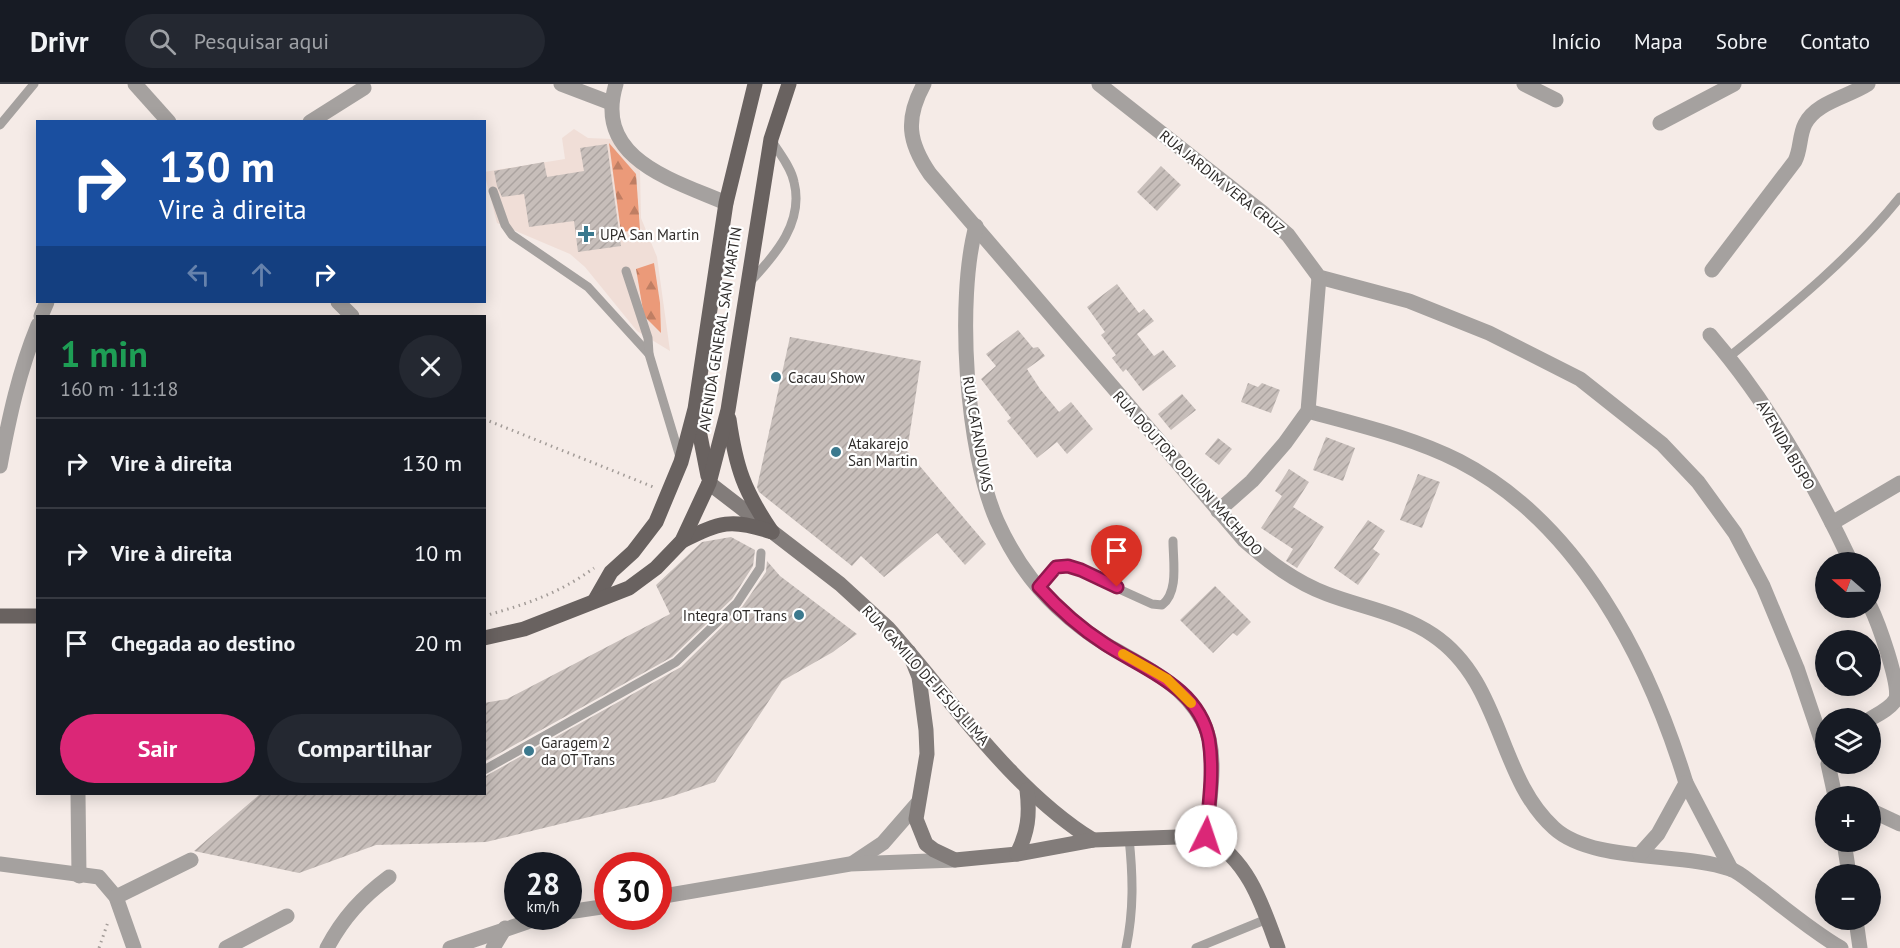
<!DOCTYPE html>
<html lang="pt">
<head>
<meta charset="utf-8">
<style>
  :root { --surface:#171b24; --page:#242831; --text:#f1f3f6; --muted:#9ea1a6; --line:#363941; --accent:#db2777 }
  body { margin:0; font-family:"PT Sans",sans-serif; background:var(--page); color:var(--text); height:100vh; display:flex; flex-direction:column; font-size:22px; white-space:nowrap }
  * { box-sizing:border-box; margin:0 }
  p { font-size:20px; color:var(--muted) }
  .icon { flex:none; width:33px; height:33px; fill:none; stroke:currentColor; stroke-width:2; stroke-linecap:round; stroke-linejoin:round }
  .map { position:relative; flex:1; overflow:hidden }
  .details { position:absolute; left:36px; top:231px; width:450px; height:480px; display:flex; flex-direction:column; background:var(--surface); border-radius:0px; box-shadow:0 3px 15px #0003 }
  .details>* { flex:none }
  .top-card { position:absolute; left:36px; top:36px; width:450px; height:183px; border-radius:0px; box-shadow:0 3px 15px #0003; background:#1a4fa0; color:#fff; overflow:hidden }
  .needle { width:39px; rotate:290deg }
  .tools { position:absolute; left:1815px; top:468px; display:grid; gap:12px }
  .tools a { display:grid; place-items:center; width:66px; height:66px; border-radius:50%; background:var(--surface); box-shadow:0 3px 15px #0003; font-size:30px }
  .speed { position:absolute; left:504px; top:768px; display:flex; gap:12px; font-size:30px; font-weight:700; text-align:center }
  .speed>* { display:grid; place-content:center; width:78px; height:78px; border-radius:50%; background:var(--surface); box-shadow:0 3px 15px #0003; line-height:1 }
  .speed small { font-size:15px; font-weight:400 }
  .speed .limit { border:9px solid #d22; background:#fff; color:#111 }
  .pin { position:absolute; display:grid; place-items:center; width:51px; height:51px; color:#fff; margin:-62px -26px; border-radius:50% 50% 50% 0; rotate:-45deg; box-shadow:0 0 6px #0007 }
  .pin .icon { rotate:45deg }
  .me { position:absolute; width:66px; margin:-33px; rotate:4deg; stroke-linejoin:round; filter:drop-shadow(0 0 4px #0008) }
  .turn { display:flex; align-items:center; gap:21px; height:126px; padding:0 24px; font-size:27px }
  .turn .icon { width:78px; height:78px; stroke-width:2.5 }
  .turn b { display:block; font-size:42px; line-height:51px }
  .lanes { display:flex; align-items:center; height:57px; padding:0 24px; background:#0003; justify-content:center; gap:30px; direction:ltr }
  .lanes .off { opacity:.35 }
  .round { display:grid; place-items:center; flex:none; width:63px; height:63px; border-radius:32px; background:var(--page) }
  .overview { display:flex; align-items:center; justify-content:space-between; height:102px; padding:0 24px }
  h1 { font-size:36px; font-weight:700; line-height:45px; color:#1e9e55 }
  .action { display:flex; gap:12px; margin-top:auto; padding:12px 24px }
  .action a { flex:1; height:69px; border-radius:36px; background:var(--accent); color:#fff; font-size:24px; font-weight:700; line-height:69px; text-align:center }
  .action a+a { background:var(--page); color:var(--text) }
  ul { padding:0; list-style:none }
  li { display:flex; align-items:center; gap:18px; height:90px; padding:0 24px; border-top:2px solid var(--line) }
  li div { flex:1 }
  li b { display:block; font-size:22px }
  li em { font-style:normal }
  header { display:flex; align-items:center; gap:36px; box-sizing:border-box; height:84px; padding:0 30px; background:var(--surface); border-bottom:2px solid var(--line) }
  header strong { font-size:28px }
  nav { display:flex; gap:33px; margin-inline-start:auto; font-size:21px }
  .search { width:420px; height:54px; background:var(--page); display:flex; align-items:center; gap:15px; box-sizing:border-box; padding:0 21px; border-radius:33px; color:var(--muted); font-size:22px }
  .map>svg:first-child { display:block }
  .built { fill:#f0ded7 }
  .forest { fill:url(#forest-firs) }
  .building { fill:url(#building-hatch) }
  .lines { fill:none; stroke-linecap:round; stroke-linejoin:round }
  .path { stroke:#a39c98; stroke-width:3; stroke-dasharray:1.5 4.5; stroke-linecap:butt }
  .service { stroke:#a5a19f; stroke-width:9 }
  .minor { stroke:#a5a19f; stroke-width:15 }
  .tertiary { stroke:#a5a19f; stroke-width:15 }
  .secondary { stroke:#827c7a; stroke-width:15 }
  .primary { stroke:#696260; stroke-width:15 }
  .route-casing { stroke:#8e194d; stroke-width:15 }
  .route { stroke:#db2777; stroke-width:10 }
  .slow { stroke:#f59e0b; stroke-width:10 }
  .poi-dot { fill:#3b798e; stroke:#fff; stroke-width:2 }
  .labels { text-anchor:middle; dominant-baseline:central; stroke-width:4.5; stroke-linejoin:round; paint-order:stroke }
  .street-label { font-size:15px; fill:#2f2c2a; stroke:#fff }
  .poi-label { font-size:15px; fill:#2f2c2a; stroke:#fff; text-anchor:start }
</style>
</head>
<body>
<header>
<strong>Drivr</strong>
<div class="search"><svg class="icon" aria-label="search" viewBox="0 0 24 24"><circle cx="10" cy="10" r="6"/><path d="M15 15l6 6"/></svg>Pesquisar aqui</div>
<nav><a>Início</a><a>Mapa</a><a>Sobre</a><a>Contato</a></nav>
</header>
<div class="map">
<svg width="1900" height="864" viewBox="0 0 1900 864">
  <defs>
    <pattern id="forest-firs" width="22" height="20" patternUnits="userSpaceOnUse" patternTransform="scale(1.5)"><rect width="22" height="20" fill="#eb9a79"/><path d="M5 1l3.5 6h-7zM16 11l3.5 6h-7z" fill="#bf7e63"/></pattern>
    <pattern id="building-hatch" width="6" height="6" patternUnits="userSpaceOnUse" patternTransform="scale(1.5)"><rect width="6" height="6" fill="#c7beba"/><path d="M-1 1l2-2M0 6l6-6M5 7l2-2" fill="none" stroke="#aba3a0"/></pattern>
  </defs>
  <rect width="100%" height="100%" fill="#f5ebe7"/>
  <path class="built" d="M574,45L588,54L612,55L640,87L641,134L657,173L670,267L637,247L585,183L570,170L497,139L484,88L565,75L562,54Z"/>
  <g class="forest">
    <path d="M609,59L636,90L640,146L621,148Z"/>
    <path d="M654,179L660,219L661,249L644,232L636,185Z"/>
  </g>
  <g class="building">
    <path d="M607,60L621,162L578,168L574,137L529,143L524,110L502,113L497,102L494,87L544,78L547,93L584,87L580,64Z"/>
    <path d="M1161,82L1181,101L1157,127L1137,108Z"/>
    <path d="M1117,200L1139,229L1144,225L1154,237L1137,250L1154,272L1163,266L1176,282L1143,307L1126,285L1123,288L1112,274L1116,271L1101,251L1105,248L1087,223Z"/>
    <path d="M1018,246L1033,264L1038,263L1045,272L1027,285L1040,305L1059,328L1071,318L1093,345L1067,370L1057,358L1037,374L1007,337L1011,334L981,295L996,282L986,270Z"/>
    <path d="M790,253L921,277L907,367L986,460L965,481L937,449L884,493L861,472L852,482L759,408L757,403Z"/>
    <path d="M1248,299L1258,303L1262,299L1280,306L1271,329L1241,318Z"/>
    <path d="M1182,310L1196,326L1171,346L1158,330Z"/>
    <path d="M1326,353L1355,364L1343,397L1313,386Z"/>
    <path d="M1218,354L1232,365L1219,381L1205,370Z"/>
    <path d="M1289,385L1309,398L1293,423L1324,443L1297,484L1286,477L1293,465L1261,444L1282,412L1275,407Z"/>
    <path d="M1418,390L1440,398L1422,444L1400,436Z"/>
    <path d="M1368,436L1385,447L1373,465L1380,470L1358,501L1334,484Z"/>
    <path d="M731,453L755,466L753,482L732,515L672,573L484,678V619L507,615L670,530L656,501L702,458Z"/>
    <path d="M767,477L780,492L857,550L833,568L782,597L715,698L667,714L486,758L376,761L299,789L194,767L260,710H484V693L681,583L742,523L766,488Z"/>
    <path d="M1215,502L1251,538L1237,552L1233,549L1213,569L1180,536Z"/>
  </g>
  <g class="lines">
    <g class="path">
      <path d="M484,335L656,404"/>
      <path d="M484,532C527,520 558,510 594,484"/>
      <path d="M99,864L108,838"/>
    </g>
    <g class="service">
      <path d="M0,41L34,0"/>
      <path d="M493,107L505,141L512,151L588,203L649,270"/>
      <path d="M626,187L648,254L649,270L680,373"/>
      <path d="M751,197C776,170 804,138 794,98C791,83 779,69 772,57"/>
      <path d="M1729,273C1789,224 1851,174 1900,113"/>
      <path d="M1039,503L1056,483L1068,482L1152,520L1162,521C1179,508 1173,477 1173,457"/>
      <path d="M484,686L676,578L737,519L760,484L761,469"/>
      <path d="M1126,864C1134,826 1133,792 1129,754"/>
      <path d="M1196,864L1267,835"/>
    </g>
    <g class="minor">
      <path d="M135,0L169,38"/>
      <path d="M561,0L611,19"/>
      <path d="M616,0C593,75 673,96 726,119"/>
      <path d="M924,0C905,35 908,58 930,90L1244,456C1269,478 1295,498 1327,510C1361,523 1403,530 1433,551C1503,598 1497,693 1554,744C1592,779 1682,768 1730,785C1740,788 1751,799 1760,805C1786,825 1812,847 1841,864"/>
      <path d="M1099,0L1263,129L1288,151L1319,193L1409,217L1489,249L1580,295L1662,360L1698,398L1735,449L1763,502L1797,584L1826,670"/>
      <path d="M1524,0L1556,16"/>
      <path d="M310,38L364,4"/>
      <path d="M1660,39L1734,0"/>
      <path d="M976,142C956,216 966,367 997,437C1011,468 1032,500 1057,523C1071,536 1090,551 1107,561C1143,582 1181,598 1202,636C1220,668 1209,717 1206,752"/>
      <path d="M1712,186L1795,77C1801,65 1799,52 1805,40C1816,18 1848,13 1868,0"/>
      <path d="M338,218L352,232"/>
      <path d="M41,232L47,218"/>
      <path d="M1710,251C1768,318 1813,397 1851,478"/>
      <path d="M1308,327C1358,341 1412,353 1459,377C1579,439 1648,575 1686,699L1658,750L1640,770"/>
      <path d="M0,382C9,334 19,287 38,241"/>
      <path d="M1218,427L1252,397L1285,359L1308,327L1319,193"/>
      <path d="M1832,439L1900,399"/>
      <path d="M1870,522C1878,538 1900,599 1896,615C1891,624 1879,630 1870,635"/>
      <path d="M1828,680L1835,712"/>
      <path d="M1686,699L1731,785"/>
      <path d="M78,710L79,792"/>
      <path d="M1870,726L1900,740"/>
      <path d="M1844,758L1849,790"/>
      <path d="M0,780L99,793L116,813L134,864"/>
      <path d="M116,813L191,776"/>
      <path d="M1856,836L1860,864"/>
      <path d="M226,864L287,832"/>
      <path d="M327,864C343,834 362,813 389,793"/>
      <path d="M493,864L505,844"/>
    </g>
    <g class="tertiary">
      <path d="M853,779L883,759L917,720"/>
      <path d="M658,813L850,780L955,776"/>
      <path d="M568,828L608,822"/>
      <path d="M450,864L545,832"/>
    </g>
    <g class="secondary">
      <path d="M709,399L840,500L888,544C950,614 1013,707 1093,756"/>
      <path d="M909,568L919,593L926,646L927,670L916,735L926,760L934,766L955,776L1017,770L1093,756L1206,752C1249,777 1262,820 1278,864"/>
      <path d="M1017,770C1028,748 1030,731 1027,706"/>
    </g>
    <g class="primary">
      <path d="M696,331L708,392"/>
      <path d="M729,335C736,384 744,407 772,448"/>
      <path d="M682,457C721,438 730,434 772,448"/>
      <path d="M595,516L611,488L633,468L656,438L681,378L695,325L726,119L755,0"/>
      <path d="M0,532H38"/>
      <path d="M484,554L524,545L629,504L656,484L682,457L709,399L728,326L771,55L789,0"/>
    </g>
  </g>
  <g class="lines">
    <g class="route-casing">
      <path id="route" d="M1117,503L1081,486L1068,482L1056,483L1039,503C1058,524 1080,544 1105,560C1145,586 1199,603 1209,656C1214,687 1209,721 1206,752"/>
    </g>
    <use href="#route" class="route"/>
    <path class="slow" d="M1123,570L1167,595L1191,619"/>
  </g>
  <g class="poi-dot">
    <path d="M583 141h6v6h6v6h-6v6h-6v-6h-6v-6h6z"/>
    <circle cx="776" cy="293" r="6"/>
    <circle cx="836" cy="368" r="6"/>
    <circle cx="799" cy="531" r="6"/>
    <circle cx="529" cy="667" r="6"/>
  </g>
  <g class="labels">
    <g class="street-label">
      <text transform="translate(1222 98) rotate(39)">RUA JARDIM VERA CRUZ</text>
      <text transform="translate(720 245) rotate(-81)">AVENIDA GENERAL SAN MARTIN</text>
      <text transform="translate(978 350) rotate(80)">RUA CATANDUVAS</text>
      <text transform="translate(1786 361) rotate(60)">AVENIDA BISPO</text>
      <text transform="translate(1188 389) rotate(48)">RUA DOUTOR ODILON MACHADO</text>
      <text transform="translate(926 591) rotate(48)">RUA CAMILO DE JESUS LIMA</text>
    </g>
    <g class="poi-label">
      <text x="600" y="150">UPA San Martin</text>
      <text x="788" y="293">Cacau Show</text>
      <text x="848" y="359">Atakarejo<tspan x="848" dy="17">San Martin</tspan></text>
      <text x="787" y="531" text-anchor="end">Integra OT Trans</text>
      <text x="541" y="658">Garagem 2<tspan x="541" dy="17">da OT Trans</tspan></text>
    </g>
  </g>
</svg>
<div class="tools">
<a><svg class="needle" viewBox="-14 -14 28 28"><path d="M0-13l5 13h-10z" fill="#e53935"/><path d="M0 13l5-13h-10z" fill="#9ea1a6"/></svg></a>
<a><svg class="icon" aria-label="search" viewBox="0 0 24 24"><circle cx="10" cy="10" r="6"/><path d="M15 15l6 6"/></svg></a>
<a><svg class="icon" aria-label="layers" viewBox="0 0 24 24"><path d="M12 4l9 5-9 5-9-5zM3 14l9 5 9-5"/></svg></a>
<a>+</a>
<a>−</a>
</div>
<div class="speed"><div>28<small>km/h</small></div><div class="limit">30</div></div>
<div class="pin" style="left:1117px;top:503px;background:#d93025"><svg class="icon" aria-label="arrive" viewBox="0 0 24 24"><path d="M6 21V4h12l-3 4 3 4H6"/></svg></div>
<svg class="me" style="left:1206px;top:752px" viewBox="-20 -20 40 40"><circle r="19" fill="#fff"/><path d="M0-13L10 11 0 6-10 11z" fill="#db2777"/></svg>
<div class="top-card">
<div class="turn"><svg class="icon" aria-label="right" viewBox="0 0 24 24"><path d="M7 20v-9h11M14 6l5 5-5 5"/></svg><div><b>130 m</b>Vire à direita</div></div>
<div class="lanes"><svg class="icon off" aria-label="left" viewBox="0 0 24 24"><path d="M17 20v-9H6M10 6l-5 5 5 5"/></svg><svg class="icon off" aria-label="ahead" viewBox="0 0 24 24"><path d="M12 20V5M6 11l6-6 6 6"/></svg><svg class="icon" aria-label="right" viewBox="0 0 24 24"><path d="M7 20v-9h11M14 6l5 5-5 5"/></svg></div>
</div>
<section class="details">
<div class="overview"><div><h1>1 min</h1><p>160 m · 11:18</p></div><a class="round"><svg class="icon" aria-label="close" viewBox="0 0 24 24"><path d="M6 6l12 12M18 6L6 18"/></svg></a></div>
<ul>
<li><svg class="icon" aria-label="right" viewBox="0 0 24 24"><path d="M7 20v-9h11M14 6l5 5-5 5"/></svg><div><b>Vire à direita</b></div><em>130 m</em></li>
<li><svg class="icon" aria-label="right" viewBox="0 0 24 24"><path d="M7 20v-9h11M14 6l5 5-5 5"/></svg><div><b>Vire à direita</b></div><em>10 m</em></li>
<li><svg class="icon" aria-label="arrive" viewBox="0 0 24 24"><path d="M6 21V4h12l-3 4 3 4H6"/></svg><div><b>Chegada ao destino</b></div><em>20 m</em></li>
</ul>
<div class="action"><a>Sair</a><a>Compartilhar</a></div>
</section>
</div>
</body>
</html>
